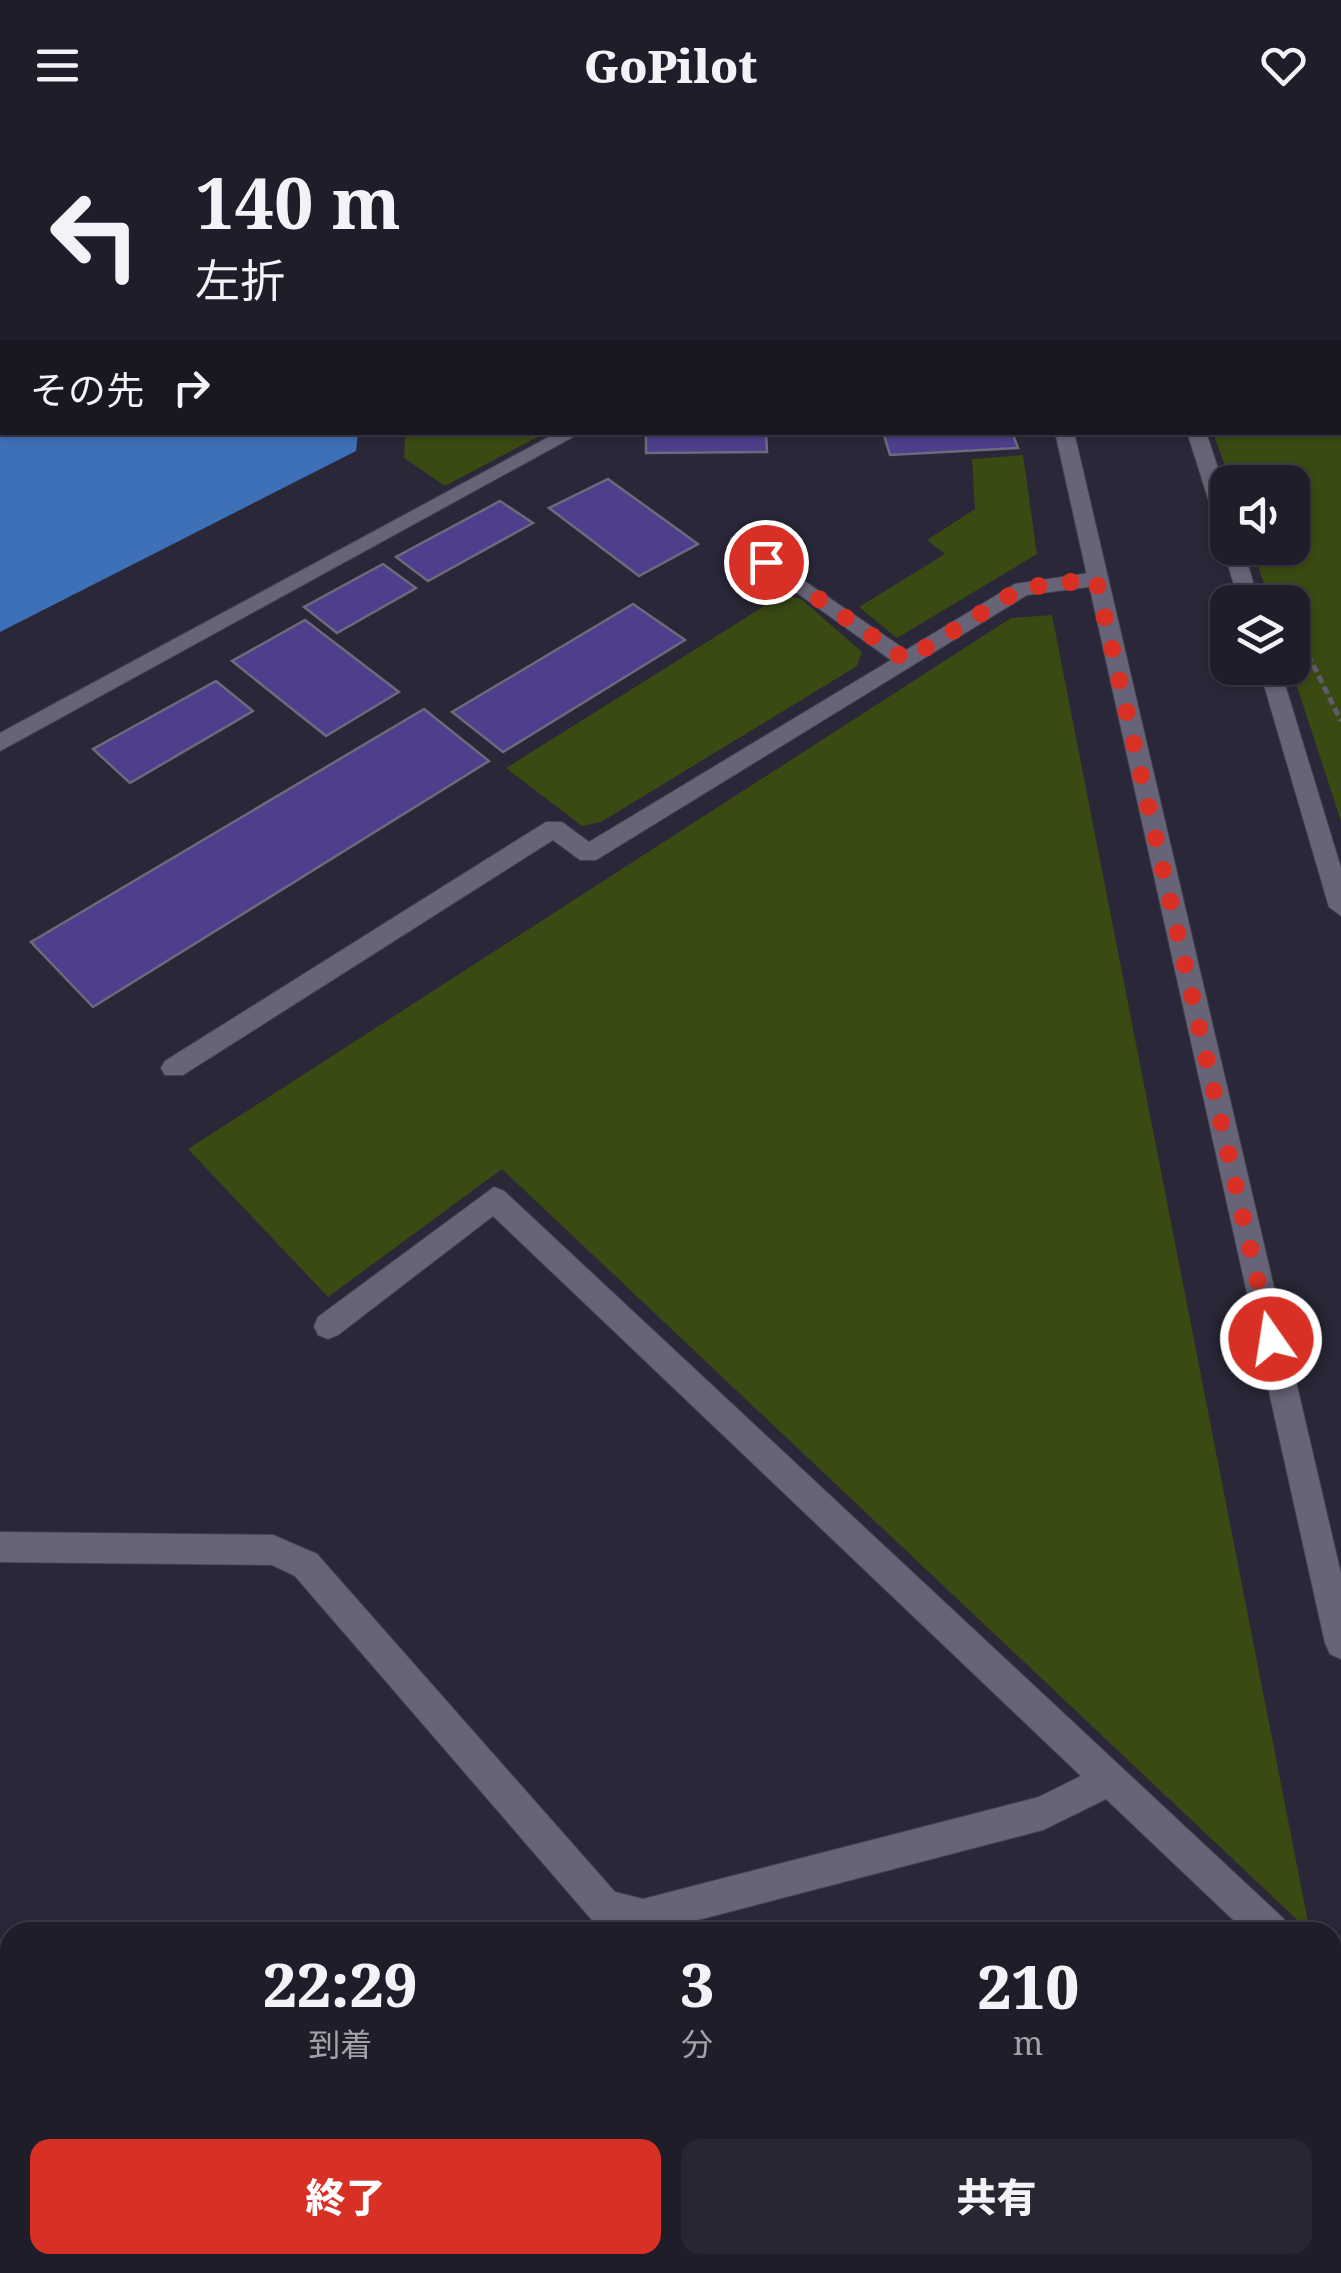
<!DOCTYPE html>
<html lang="ja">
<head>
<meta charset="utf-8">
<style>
  :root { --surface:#201d2a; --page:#282632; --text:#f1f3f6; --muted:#a2a2a8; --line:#3d3b47; --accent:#d93025 }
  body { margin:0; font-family:"Noto Serif","Noto Sans JP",serif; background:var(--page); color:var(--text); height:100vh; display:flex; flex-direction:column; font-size:38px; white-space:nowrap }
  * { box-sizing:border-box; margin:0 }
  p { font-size:32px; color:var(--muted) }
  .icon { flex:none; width:55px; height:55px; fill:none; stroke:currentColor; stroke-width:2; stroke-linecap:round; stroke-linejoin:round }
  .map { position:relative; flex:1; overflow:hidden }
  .details { position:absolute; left:0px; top:1792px; width:1342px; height:352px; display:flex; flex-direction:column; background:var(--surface); border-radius:30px 30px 0 0; box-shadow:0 2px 8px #0004,0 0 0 2px var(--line) }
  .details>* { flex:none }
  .guide { position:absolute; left:0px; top:0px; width:1342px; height:305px; box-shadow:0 2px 8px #0004,0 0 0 2px var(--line); background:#201d2a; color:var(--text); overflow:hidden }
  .tools { position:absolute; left:1210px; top:335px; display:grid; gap:20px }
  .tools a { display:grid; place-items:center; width:100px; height:100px; border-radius:20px; background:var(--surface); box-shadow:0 2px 8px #0004,0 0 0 2px var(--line); font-size:50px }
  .pin { position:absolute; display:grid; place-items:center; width:85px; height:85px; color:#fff; margin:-42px; border:5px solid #fff; border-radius:50%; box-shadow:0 2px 10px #0007 }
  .me { position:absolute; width:110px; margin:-55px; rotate:347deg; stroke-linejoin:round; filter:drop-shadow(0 0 8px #0008) }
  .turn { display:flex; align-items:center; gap:35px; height:210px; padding:0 30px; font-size:45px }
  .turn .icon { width:130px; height:130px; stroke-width:2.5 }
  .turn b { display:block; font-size:70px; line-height:85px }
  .then { display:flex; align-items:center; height:95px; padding:0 30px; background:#0003; gap:20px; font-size:38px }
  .eta { display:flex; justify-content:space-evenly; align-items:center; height:170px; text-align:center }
  .eta b { font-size:60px; font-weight:800; line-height:70px }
  .button { display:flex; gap:20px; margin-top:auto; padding:20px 30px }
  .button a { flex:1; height:115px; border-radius:20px; background:var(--accent); color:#fff; font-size:40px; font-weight:800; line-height:115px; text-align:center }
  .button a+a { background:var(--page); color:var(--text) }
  header { display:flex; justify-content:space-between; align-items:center; height:130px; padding:0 30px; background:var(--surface); font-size:45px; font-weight:800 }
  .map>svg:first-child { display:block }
  .green { fill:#3a4a13 }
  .water { fill:#3e70b7 }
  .building { fill:#4f3e8b; stroke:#6c6a7d; stroke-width:2.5 }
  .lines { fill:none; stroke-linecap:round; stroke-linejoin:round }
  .service-casing { stroke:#444250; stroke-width:2 }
  .minor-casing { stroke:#444250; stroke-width:2 }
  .tertiary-casing { stroke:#444250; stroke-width:2 }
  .path { stroke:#5f5c6b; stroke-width:5; stroke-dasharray:8 4; stroke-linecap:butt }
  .service { fill:#676477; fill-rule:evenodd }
  .minor { fill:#676477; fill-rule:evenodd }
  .tertiary { fill:#676477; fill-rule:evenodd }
  .route { stroke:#d93025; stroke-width:18; stroke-dasharray:0 32.4 }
</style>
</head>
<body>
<header><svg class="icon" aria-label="menu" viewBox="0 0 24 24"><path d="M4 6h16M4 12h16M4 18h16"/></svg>GoPilot<svg class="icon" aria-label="heart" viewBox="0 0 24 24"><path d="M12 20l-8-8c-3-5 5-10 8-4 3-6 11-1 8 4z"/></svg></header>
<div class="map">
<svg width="1341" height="2143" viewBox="0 0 1341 2143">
  <rect width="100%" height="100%" fill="#2a2738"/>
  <g class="green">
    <path d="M1112,0H1341V691L1291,538L1292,472H1270L1252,418H1292V352H1231L1213,303L1340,302V2Z"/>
    <path d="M405,303V302L545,303L445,356L404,328Z"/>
    <path d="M1023,325L1037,424L897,508L859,477L945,424L927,410L975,379L972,329Z"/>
    <path d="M782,465L801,469L862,522L857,536L601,692L582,696L506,638Z"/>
    <path d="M1052,485L1310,1802L502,1039L328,1167L188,1019L1011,488Z"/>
  </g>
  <path class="water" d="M0,0H379L2,2V302L358,303L356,321L0,502Z"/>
  <g class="building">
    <path d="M646,302H766L767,322L646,323Z"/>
    <path d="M883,302H1012L1018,318L890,325Z"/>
    <path d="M608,349L698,414L639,446L549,378Z"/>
    <path d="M500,371L533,393L428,451L396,427Z"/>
    <path d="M383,434L416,458L337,503L304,477Z"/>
    <path d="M633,474L685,510L503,622L452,582Z"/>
    <path d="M305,490L399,562L326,606L232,531Z"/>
    <path d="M216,551L253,581L130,653L93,619Z"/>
    <path d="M424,579L489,631L93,877L31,812Z"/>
  </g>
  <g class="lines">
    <g class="service-casing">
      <g id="service">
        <path d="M738,406L906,520L1015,454L1096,442L1106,449L1096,456L1027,465L596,730H580L553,710L183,945H165L161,938L165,931L546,692H562L589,712L891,530L731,416V408Z"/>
        <path d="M494,1057L504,1061L1284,1789L1289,1802H1246L1106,1669L1043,1700L652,1802H634L592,1790L295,1446L272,1435L0,1432V1402L273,1405L317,1424L615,1762L643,1769L1039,1667L1081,1646L493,1086L338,1205L328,1209L318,1205L314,1196L318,1187Z"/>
        <path d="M1332,1841L1341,1845V1885L1332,1882Z"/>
        <path d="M0,1971L10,1975V2025L0,2021Z"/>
        <path d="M70,2135H111L115,2143H74Z"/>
      </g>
    </g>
    <g class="minor-casing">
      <g id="minor">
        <path d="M1090,0H1106L1107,2H1092Z"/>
        <path d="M558,302H582L0,621V603Z"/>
        <path d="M1187,302H1206L1228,368V406L1218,400Z"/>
        <path d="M1228,413V418H1243L1259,472H1239L1223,418Z"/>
        <path d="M1259,538H1280L1341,738V786L1329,777Z"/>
      </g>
    </g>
    <g class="tertiary-casing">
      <g id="tertiary">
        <path d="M801,0H819L821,2H803Z"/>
        <path d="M1055,302H1074L1341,1444V1529L1330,1524L1325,1513Z"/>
      </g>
    </g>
    <path class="path" d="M1292,492L1341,591"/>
    <use href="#service" class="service"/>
    <use href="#minor" class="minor"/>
    <use href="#tertiary" class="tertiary"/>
  </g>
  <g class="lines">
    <path class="route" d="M766,432L906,530L1022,458L1096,449L1271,1209"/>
  </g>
</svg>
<div class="tools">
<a><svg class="icon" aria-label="sound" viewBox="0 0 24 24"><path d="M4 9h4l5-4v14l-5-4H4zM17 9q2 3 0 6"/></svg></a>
<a><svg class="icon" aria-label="layers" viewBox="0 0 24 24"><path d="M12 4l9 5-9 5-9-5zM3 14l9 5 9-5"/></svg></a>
</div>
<div class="pin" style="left:766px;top:432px;background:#d93025"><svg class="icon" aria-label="arrive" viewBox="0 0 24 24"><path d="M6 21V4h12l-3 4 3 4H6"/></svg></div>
<svg class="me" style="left:1271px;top:1209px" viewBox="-20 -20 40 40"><circle r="17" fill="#d93025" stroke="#fff" stroke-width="3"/><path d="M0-11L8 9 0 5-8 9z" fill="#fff"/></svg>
<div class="guide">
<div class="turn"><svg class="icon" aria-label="left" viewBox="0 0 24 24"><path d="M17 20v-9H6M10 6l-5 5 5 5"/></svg><div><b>140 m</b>左折</div></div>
<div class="then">その先<svg class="icon" aria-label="right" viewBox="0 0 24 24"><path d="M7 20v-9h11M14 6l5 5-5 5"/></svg></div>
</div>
<section class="details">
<div class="eta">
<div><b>22:29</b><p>到着</p></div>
<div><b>3</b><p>分</p></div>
<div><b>210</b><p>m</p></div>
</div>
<div class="button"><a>終了</a><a>共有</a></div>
</section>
</div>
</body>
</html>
